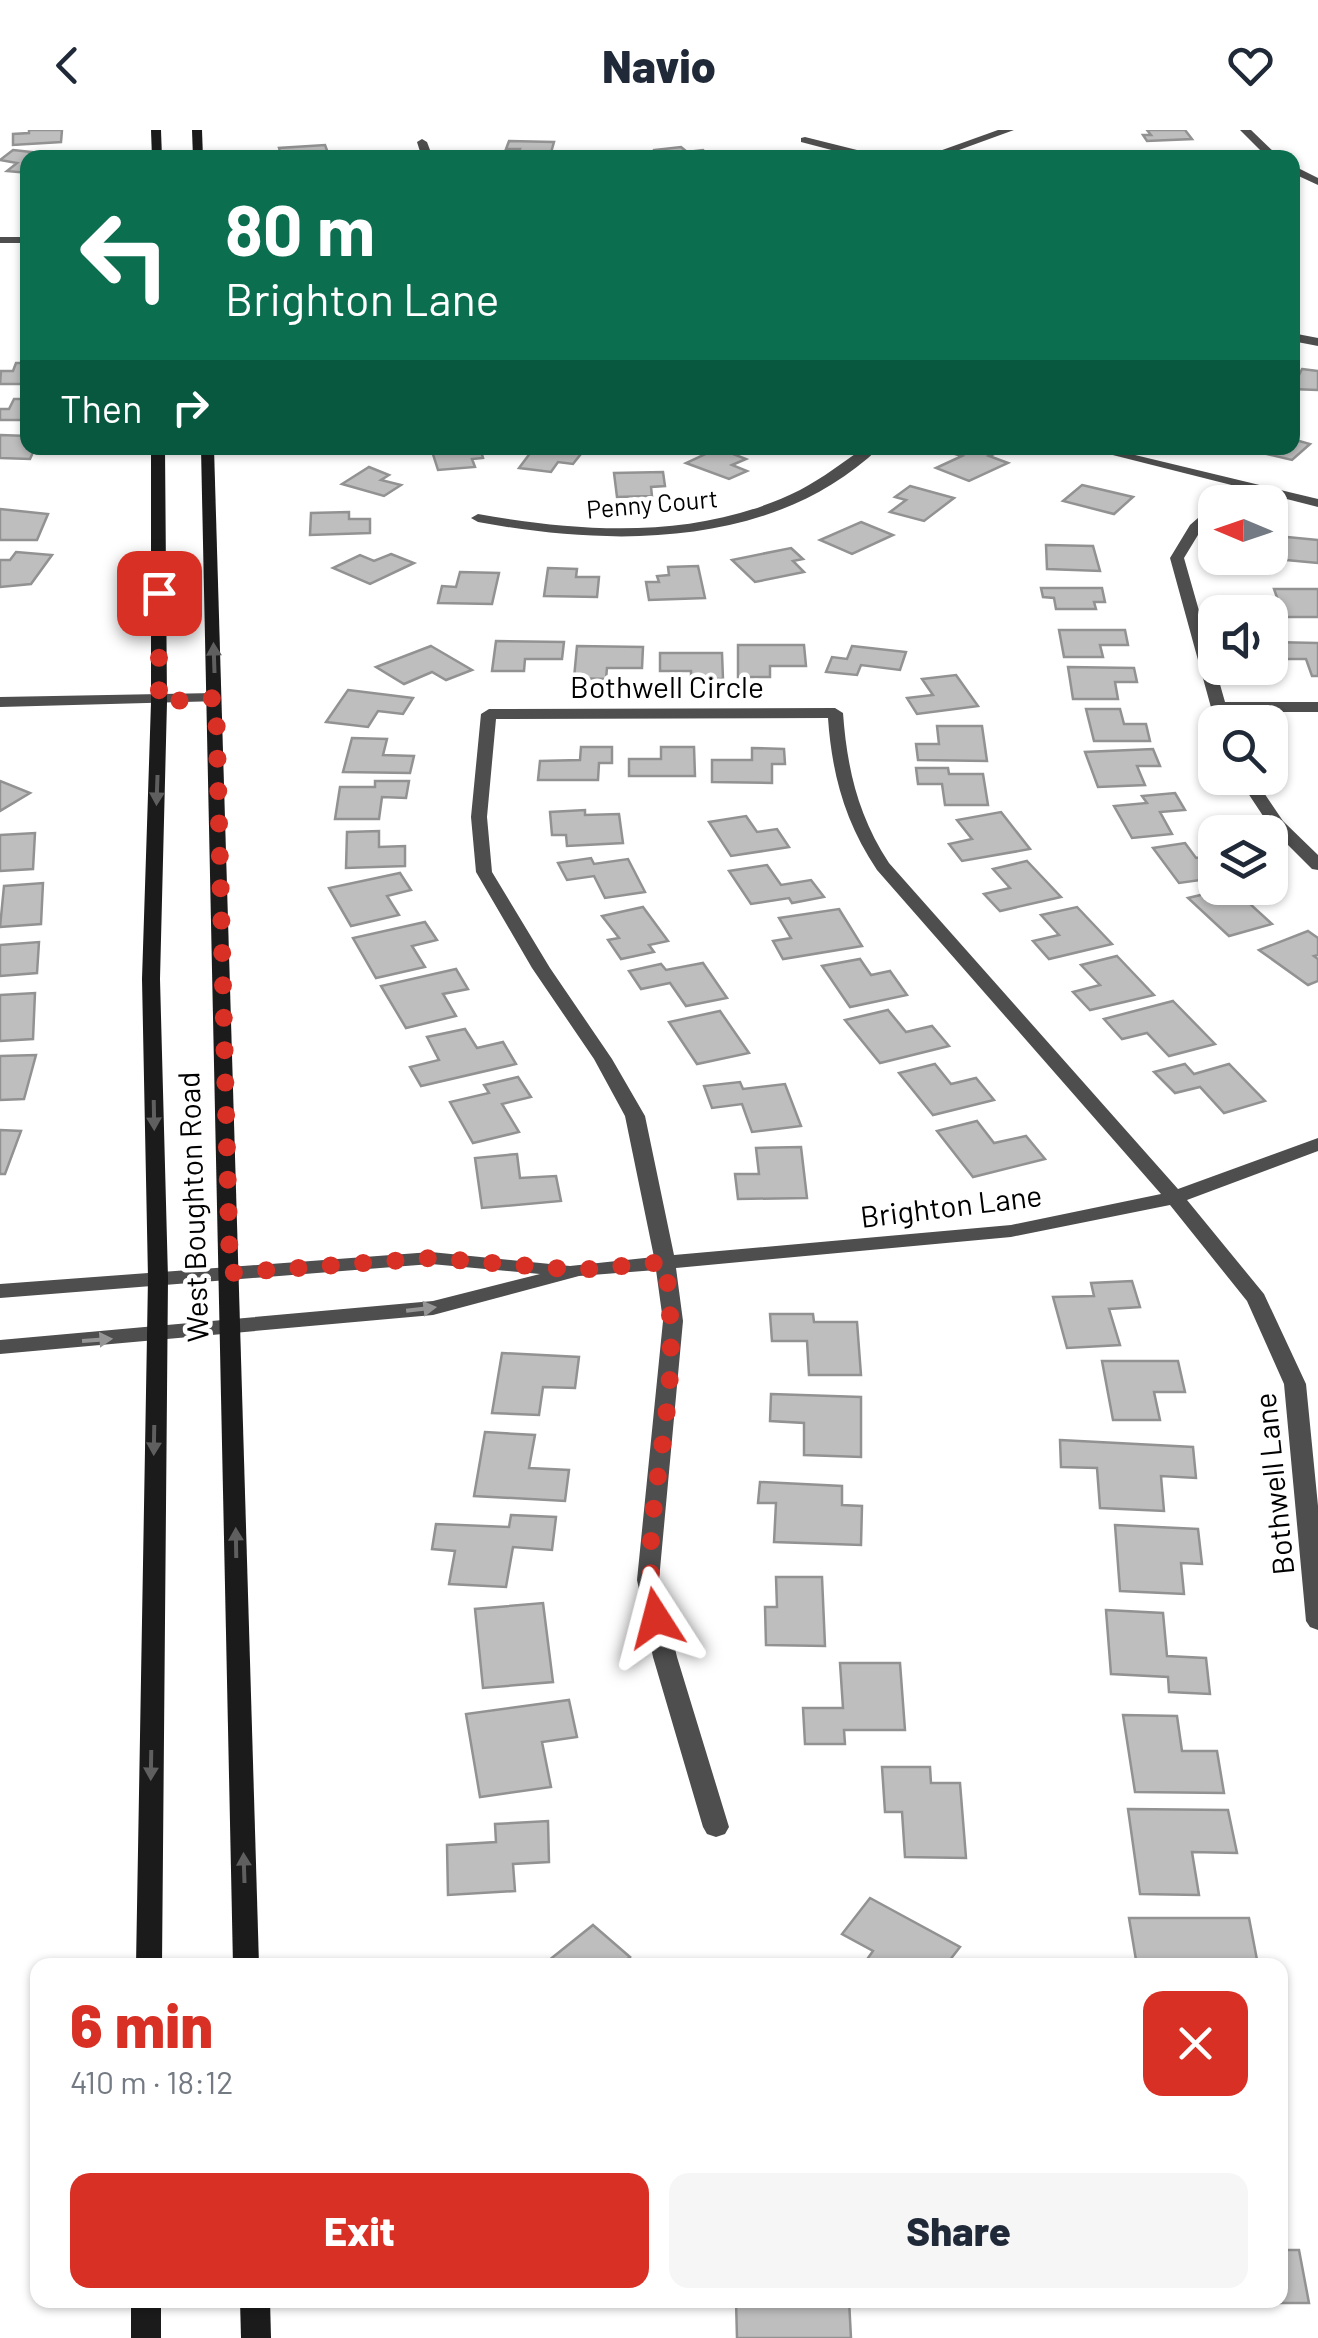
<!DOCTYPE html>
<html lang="en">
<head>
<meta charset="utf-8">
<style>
  :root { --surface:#fff; --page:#f6f6f7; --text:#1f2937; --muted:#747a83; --accent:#d93025 }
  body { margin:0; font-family:Barlow,sans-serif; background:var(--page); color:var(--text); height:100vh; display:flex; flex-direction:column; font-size:38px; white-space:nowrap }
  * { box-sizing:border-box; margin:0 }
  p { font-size:32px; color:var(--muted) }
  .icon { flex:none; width:55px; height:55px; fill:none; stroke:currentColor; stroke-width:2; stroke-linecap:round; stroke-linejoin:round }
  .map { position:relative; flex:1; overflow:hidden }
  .drawer { position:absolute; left:30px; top:1828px; width:1258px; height:350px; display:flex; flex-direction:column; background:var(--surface); border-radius:20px; box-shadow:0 2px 8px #0004 }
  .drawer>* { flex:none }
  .top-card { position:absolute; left:20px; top:20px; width:1280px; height:305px; border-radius:20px; box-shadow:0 2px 8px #0004; background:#0b6e4f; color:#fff; overflow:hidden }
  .needle { width:65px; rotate:272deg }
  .fabs { position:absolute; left:1198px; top:355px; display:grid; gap:20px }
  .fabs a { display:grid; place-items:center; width:90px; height:90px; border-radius:20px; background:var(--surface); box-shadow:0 2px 8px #0004; font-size:50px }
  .pin { position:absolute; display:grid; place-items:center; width:85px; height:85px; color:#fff; margin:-42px; border-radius:20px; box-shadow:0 5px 15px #0006 }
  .me { position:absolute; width:110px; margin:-55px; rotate:351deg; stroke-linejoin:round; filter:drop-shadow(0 0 8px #0008) }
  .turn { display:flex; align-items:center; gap:35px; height:210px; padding:0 40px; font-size:45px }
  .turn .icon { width:130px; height:130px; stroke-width:2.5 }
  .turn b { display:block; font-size:70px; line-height:85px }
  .then { display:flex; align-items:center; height:95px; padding:0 40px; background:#0003; gap:20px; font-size:38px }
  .round { display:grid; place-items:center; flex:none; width:105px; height:105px; border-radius:20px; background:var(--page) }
  .head { display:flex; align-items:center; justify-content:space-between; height:170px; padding:0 40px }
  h1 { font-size:60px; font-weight:800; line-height:75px; color:var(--accent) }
  .cta { display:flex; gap:20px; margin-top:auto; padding:20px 40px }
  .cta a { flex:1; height:115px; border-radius:20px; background:var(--accent); color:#fff; font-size:40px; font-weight:800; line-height:115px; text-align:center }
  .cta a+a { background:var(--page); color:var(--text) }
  header { display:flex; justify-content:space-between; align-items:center; height:130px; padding:0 40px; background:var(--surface); font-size:45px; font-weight:800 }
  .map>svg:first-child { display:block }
  .building { fill:#bebebe; stroke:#929292; stroke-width:2.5 }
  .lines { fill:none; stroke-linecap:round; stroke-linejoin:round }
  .minor { fill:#4e4e4e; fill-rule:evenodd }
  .secondary { fill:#1b1b1b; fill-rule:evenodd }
  .oneway { fill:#5f5f5f }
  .oneway2 { fill:#959595 }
  .route { stroke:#d93025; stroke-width:18; stroke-dasharray:0 32.4 }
  .labels { text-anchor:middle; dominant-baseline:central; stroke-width:9; stroke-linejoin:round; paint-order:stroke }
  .far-street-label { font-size:25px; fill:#000; stroke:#fff }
  .street-label { font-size:30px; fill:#000; stroke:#fff }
</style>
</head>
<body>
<header><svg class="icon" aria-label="back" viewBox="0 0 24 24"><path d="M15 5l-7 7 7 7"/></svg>Navio<svg class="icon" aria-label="heart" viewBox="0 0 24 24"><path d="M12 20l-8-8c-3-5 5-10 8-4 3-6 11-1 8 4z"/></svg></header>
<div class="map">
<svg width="1318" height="2208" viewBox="0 0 1318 2208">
  <rect width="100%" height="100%" fill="#fff"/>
  <g class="building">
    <path d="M29,0H62L61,12L13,15V4L29,3Z"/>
    <path d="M1147,0H1185L1192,9L1147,11L1143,5H1151Z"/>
    <path d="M509,11L554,12L550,26L518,25L520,19H506Z"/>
    <path d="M325,15L328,23L312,24L313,28H282L279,18Z"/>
    <path d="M681,17L687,22L703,20L711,28H663L655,20Z"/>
    <path d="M13,20L59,25L28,28V43L7,41L17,33L0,30Z"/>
    <path d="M16,233H28V254H0L1,241H13Z"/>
    <path d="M1302,239L1318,241V260L1292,259Z"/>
    <path d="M14,269H28V290H0V279H9Z"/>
    <path d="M0,305L28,306V318H35L30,329L0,328Z"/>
    <path d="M1292,309L1310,314L1292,330L1246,319L1292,318Z"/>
    <path d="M431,318H480L483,328L472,329L475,337L438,340Z"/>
    <path d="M534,318H564L584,320L573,334L558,332L551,342L519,338Z"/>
    <path d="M718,318L746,329L732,335L747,341L729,349L686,333Z"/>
    <path d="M968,318L994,324L989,326L1008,333L969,351L936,338L962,326L955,324Z"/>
    <path d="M369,337L389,345L381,350L401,355L384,366L342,354Z"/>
    <path d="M663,342L665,356L651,357L652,366L617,367L614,343Z"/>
    <path d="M1082,355L1133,367L1114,384L1063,371Z"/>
    <path d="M910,356L954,368L924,391L890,382L906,370L895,367Z"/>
    <path d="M0,379L48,384L37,410H0Z"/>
    <path d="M349,382V389H370V403L310,405L311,383Z"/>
    <path d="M861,392L893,405L852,424L820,410Z"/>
    <path d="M1287,407L1318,410V433L1265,428H1270V416L1286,418Z"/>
    <path d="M1046,415L1093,416L1100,441L1047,439Z"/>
    <path d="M791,418L803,429L793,431L804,442L755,452L732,430Z"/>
    <path d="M16,422L52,425L31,454L0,457V430H10Z"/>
    <path d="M391,424L414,433L370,454L333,438L360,425L374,431Z"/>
    <path d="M698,436L705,468L649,470L646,452H659L657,446L669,445L668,437Z"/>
    <path d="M548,438L577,439L576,447H599L597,467L544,466Z"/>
    <path d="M460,442L499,443L492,474L438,473L442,456L456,457Z"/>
    <path d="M1041,458H1102L1105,472H1094L1096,479H1056L1054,468L1043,467Z"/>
    <path d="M1274,459H1318V487H1284Z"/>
    <path d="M1059,500H1125L1128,515H1100L1103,527H1064Z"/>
    <path d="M496,511L564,512L562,529H525L524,541H492Z"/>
    <path d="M1271,512L1318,513V546H1312L1306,529H1277Z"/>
    <path d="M738,515H804L806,536H770V547H738Z"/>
    <path d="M431,516L472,540L446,550L432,542L404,554L376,537Z"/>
    <path d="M577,516L643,517L642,538H607L606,549L574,548Z"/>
    <path d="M852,516L906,522L900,540L861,535L857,545L826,542L832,527L847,529Z"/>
    <path d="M660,523H722L723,549H691V541H660Z"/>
    <path d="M1068,537L1134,538L1137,552H1115L1118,569H1073Z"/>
    <path d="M956,545L978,576L917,584L907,568L933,565L922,549Z"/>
    <path d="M348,560L413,568L403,584L378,581L368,597L326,592Z"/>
    <path d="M1086,579H1120L1124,594H1146L1150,611H1094Z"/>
    <path d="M937,596H982L987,631L918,630L916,614H939Z"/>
    <path d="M352,608L387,609L383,625L414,626L410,643L343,642Z"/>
    <path d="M581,617H612V633H599L598,650H538L540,631L580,630Z"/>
    <path d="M661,617H694L695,646H629V629H661Z"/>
    <path d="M752,618L784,619L785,634H772V653L712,652V630H752Z"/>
    <path d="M1153,619L1160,636H1137L1145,655L1098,657L1085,622Z"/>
    <path d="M916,638H948L949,644H983L988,675H945L942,654H918Z"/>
    <path d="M0,651L30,663L0,681Z"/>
    <path d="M375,651H409L406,668L382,667L379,689H335L340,657H375Z"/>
    <path d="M1175,663L1185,680L1160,682L1172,704L1132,708L1114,676L1147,673L1142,666Z"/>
    <path d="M585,680V685L619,684L623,713L567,716L566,705H552L550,682Z"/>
    <path d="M1001,682L1030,719L962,731L949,714L972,709L957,690Z"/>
    <path d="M746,686L757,702L777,699L789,717L731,726L709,692Z"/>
    <path d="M379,701V717L405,716V736L346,738L347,702Z"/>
    <path d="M35,703L33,739L0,741V705Z"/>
    <path d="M1185,713L1196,728L1215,725V748L1179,753L1153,718Z"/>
    <path d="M591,728L594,734L628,729L645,762L605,768L594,746L567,750L558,733Z"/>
    <path d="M1027,731L1061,767L1000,781L984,764L1010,758L993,739Z"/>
    <path d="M767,735L781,755L811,750L824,767L792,773L789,768L751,774L729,741Z"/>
    <path d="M400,743L411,760L387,766L399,785L351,796L329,758Z"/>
    <path d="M43,753L41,794L0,797L4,756Z"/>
    <path d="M1230,758H1258L1271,769L1250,774L1272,794L1229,806L1188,768Z"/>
    <path d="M643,777L668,811L649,815L654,822L621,829L608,810L619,808L602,786Z"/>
    <path d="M1077,777L1112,814L1049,829L1033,811L1059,805L1041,785Z"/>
    <path d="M839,779L862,816L783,829L773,811L791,808L779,788Z"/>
    <path d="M425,792L437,810L412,816L425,837L376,848L353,808Z"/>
    <path d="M1308,801L1318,808V825L1314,826L1318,829V851L1308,855L1259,820Z"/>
    <path d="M39,812L37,843L0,846V815Z"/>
    <path d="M1117,826L1154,865L1090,880L1073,862L1100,855L1081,835Z"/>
    <path d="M860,829L871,845L890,841L907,865L850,877L822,836Z"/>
    <path d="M703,833L727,868L686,876L670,853L641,859L629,841L661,834L666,840Z"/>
    <path d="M456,839L468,859L443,864L456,886L406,898L381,856Z"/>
    <path d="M35,863L33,909L0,911V865Z"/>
    <path d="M1173,871L1215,914L1169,926L1147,903L1122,909L1104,889Z"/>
    <path d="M888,880L906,902L932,896L949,916L880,933L845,890Z"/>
    <path d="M720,881L749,923L697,934L669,892Z"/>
    <path d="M465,899L477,918L503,912L516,934L421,956L410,937L439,930L427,907Z"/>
    <path d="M36,925L24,969L0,970V926Z"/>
    <path d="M935,934L951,954L976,948L994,970L933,985L899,943Z"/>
    <path d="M1185,934L1194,944L1229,934L1265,971L1224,983L1200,957L1175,963L1154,942Z"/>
    <path d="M518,947L531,967L502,974L519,1002L473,1013L450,972L489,963L484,955Z"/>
    <path d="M740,952L743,959L785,954L801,996L752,1002L742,974L712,978L704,956Z"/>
    <path d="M977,991L994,1013L1026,1006L1045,1029L973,1047L937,1001Z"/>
    <path d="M0,1000L21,1001L5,1044H0Z"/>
    <path d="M801,1017L807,1068L738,1069L735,1044H759L756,1018Z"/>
    <path d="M517,1024L520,1048L556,1046L561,1071L482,1078L475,1028Z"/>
    <path d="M1132,1151L1140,1177L1109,1179L1120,1215L1067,1218L1053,1167L1094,1166L1091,1153Z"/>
    <path d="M770,1184H813L814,1192H857L861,1245H809L807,1211H772Z"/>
    <path d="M502,1223L579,1227L575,1258L543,1257L539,1285L492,1283Z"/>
    <path d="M1102,1231H1178L1185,1262H1154L1160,1290H1113Z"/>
    <path d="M771,1264L861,1267V1327L804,1325V1293L770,1291Z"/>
    <path d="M485,1302L535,1305L529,1338L569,1340L565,1371L474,1366Z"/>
    <path d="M1060,1310L1193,1317L1196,1348L1161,1346L1164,1381L1100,1378L1097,1338L1061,1337Z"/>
    <path d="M760,1352L842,1356V1375L862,1376L861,1415L774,1412L776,1373H758Z"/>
    <path d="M511,1385L556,1387L552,1420L513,1417L506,1457L449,1454L455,1421L432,1419L436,1394L509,1397Z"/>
    <path d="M1115,1395L1198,1399L1202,1434L1181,1433L1184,1464L1120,1461Z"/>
    <path d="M776,1447H822L825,1516L766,1515L765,1477H777Z"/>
    <path d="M543,1473L553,1552L483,1558L475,1479Z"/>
    <path d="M1106,1480L1163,1483L1167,1526L1206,1528L1210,1564L1169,1562L1168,1547L1111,1544Z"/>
    <path d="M840,1533H900L905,1600H844L845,1614H805L803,1578H843Z"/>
    <path d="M569,1570L577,1607L542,1612L551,1657L480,1667L466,1584Z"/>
    <path d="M1123,1585L1177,1586L1182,1621H1217L1224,1663L1135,1662Z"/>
    <path d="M882,1637H930L931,1653H960L966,1728L905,1727L902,1682H885Z"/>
    <path d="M1128,1679L1228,1680L1237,1723L1192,1722L1199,1765L1140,1764Z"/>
    <path d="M548,1691L549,1732L513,1734L515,1761L448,1765L447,1715L496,1712L495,1694Z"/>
    <path d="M870,1768L960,1817L946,1835H863L873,1821L842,1804Z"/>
    <path d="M1129,1788H1249L1258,1835H1160L1159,1830H1136Z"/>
    <path d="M593,1795L630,1827L620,1835H543Z"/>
    <path d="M1280,2120H1299L1309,2173H1197L1196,2170H1280Z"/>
    <path d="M736,2170H849L851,2208H737Z"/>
  </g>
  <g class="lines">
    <g class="minor">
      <path d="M998,0H1014L937,28H920Z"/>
      <path d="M1240,0H1251L1280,28H1268Z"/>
      <path d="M805,7L881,26L882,28H862L801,12V8Z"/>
      <path d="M422,9L427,12L433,28H422L417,12Z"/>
      <path d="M1292,35L1318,48V55L1292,43Z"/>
      <rect x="0" y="107" width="28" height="6"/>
      <path d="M1292,203L1318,208V216L1292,211Z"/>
      <path d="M864,318H879C773,419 612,417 478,392L471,388L478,384C585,403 700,410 800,360C823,348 843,332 864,318Z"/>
      <path d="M1085,318H1106L1318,369V377Z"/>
      <path d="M1215,373V385L1201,400L1184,428L1225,572H1318V582H1228L1230,592H1215L1170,428L1190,395Z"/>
      <path d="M215,563L220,565V571L0,577V567Z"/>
      <path d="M835,578L843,583C847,638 858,686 889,733L1178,1059L1318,1008V1021L1187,1070L1264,1164L1306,1254L1318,1376V1500L1310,1497L1306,1491L1284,1254L1247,1171L1170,1075L1011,1107L676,1138L683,1191L659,1450L677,1527L729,1697L725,1704L716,1707L707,1704L703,1697L653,1527L637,1450L663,1191L656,1140L579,1146L433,1185L0,1224V1210L433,1171L540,1144L431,1134L0,1168V1154L431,1122L570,1136L654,1127L625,986L594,929L532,838L476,742L471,687L481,584L489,579ZM828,588C832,645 845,692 877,740L1161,1064L1011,1095L674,1125L645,986L612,929L550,838L492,742L487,687L496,589Z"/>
      <path d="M1238,648H1254L1283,691L1318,725V740L1312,739L1271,698Z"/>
    </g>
    <g class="secondary">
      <path d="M151,0H161L162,28H152Z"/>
      <path d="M192,0H202L203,28H193Z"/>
      <path d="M151,318H165L167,572L160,849L168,1148L162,1835H136L148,1148L142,849L151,572Z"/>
      <path d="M201,318H214L259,1835H233Z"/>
      <rect x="131" y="2170" width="30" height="38"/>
      <path d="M240,2170H270L271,2208H241Z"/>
    </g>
  </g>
  <defs><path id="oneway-solid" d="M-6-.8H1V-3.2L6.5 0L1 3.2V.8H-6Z" transform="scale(2.5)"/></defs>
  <g class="oneway">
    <use href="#oneway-solid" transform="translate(214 528) rotate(-92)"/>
    <use href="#oneway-solid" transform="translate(157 660) rotate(92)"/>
    <use href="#oneway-solid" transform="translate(154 985) rotate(89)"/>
    <use href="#oneway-solid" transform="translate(154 1310) rotate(91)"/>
    <use href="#oneway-solid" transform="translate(236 1413) rotate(-91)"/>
    <use href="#oneway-solid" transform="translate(151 1635) rotate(91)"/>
    <use href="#oneway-solid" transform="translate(244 1738) rotate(-92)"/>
  </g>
  <g class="oneway2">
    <use href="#oneway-solid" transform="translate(421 1179) rotate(-7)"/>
    <use href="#oneway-solid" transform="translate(97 1210) rotate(-4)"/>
  </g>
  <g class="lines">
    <path class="route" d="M159,463V572L216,568L230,1143L431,1128L579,1140L665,1132C672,1184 673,1235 666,1287C658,1355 642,1420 656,1488"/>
  </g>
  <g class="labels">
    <g class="far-street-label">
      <text transform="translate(652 373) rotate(-5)">Penny Court</text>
    </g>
    <g class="street-label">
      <text x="667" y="556">Bothwell Circle</text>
      <text transform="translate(951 1075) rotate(-7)">Brighton Lane</text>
      <text transform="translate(192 1077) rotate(-92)">West Boughton Road</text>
      <text transform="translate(1273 1354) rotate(-96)">Bothwell Lane</text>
    </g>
  </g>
</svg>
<div class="fabs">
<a><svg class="needle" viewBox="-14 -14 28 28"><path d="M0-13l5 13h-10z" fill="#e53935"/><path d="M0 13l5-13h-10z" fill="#747a83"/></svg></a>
<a><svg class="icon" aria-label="sound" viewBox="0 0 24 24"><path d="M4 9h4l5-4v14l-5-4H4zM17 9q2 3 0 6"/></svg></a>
<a><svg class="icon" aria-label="search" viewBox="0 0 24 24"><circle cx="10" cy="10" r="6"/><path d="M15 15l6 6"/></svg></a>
<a><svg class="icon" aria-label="layers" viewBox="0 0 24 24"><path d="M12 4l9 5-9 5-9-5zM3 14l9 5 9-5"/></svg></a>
</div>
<div class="pin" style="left:159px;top:463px;background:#d93025"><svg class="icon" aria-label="arrive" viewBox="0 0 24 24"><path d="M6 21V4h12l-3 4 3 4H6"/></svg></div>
<svg class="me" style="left:656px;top:1488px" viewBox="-20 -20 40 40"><path d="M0-17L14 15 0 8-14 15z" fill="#d93025" stroke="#fff" stroke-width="4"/></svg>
<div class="top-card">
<div class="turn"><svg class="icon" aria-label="left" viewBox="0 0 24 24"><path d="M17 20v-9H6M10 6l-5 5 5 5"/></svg><div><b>80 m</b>Brighton Lane</div></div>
<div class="then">Then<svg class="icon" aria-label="right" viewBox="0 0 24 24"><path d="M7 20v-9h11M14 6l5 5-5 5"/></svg></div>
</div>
<section class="drawer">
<div class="head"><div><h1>6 min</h1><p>410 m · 18:12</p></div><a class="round" style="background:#d93025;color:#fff"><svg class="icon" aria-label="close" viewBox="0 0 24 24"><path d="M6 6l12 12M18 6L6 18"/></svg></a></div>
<div class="cta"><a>Exit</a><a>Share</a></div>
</section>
</div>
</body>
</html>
